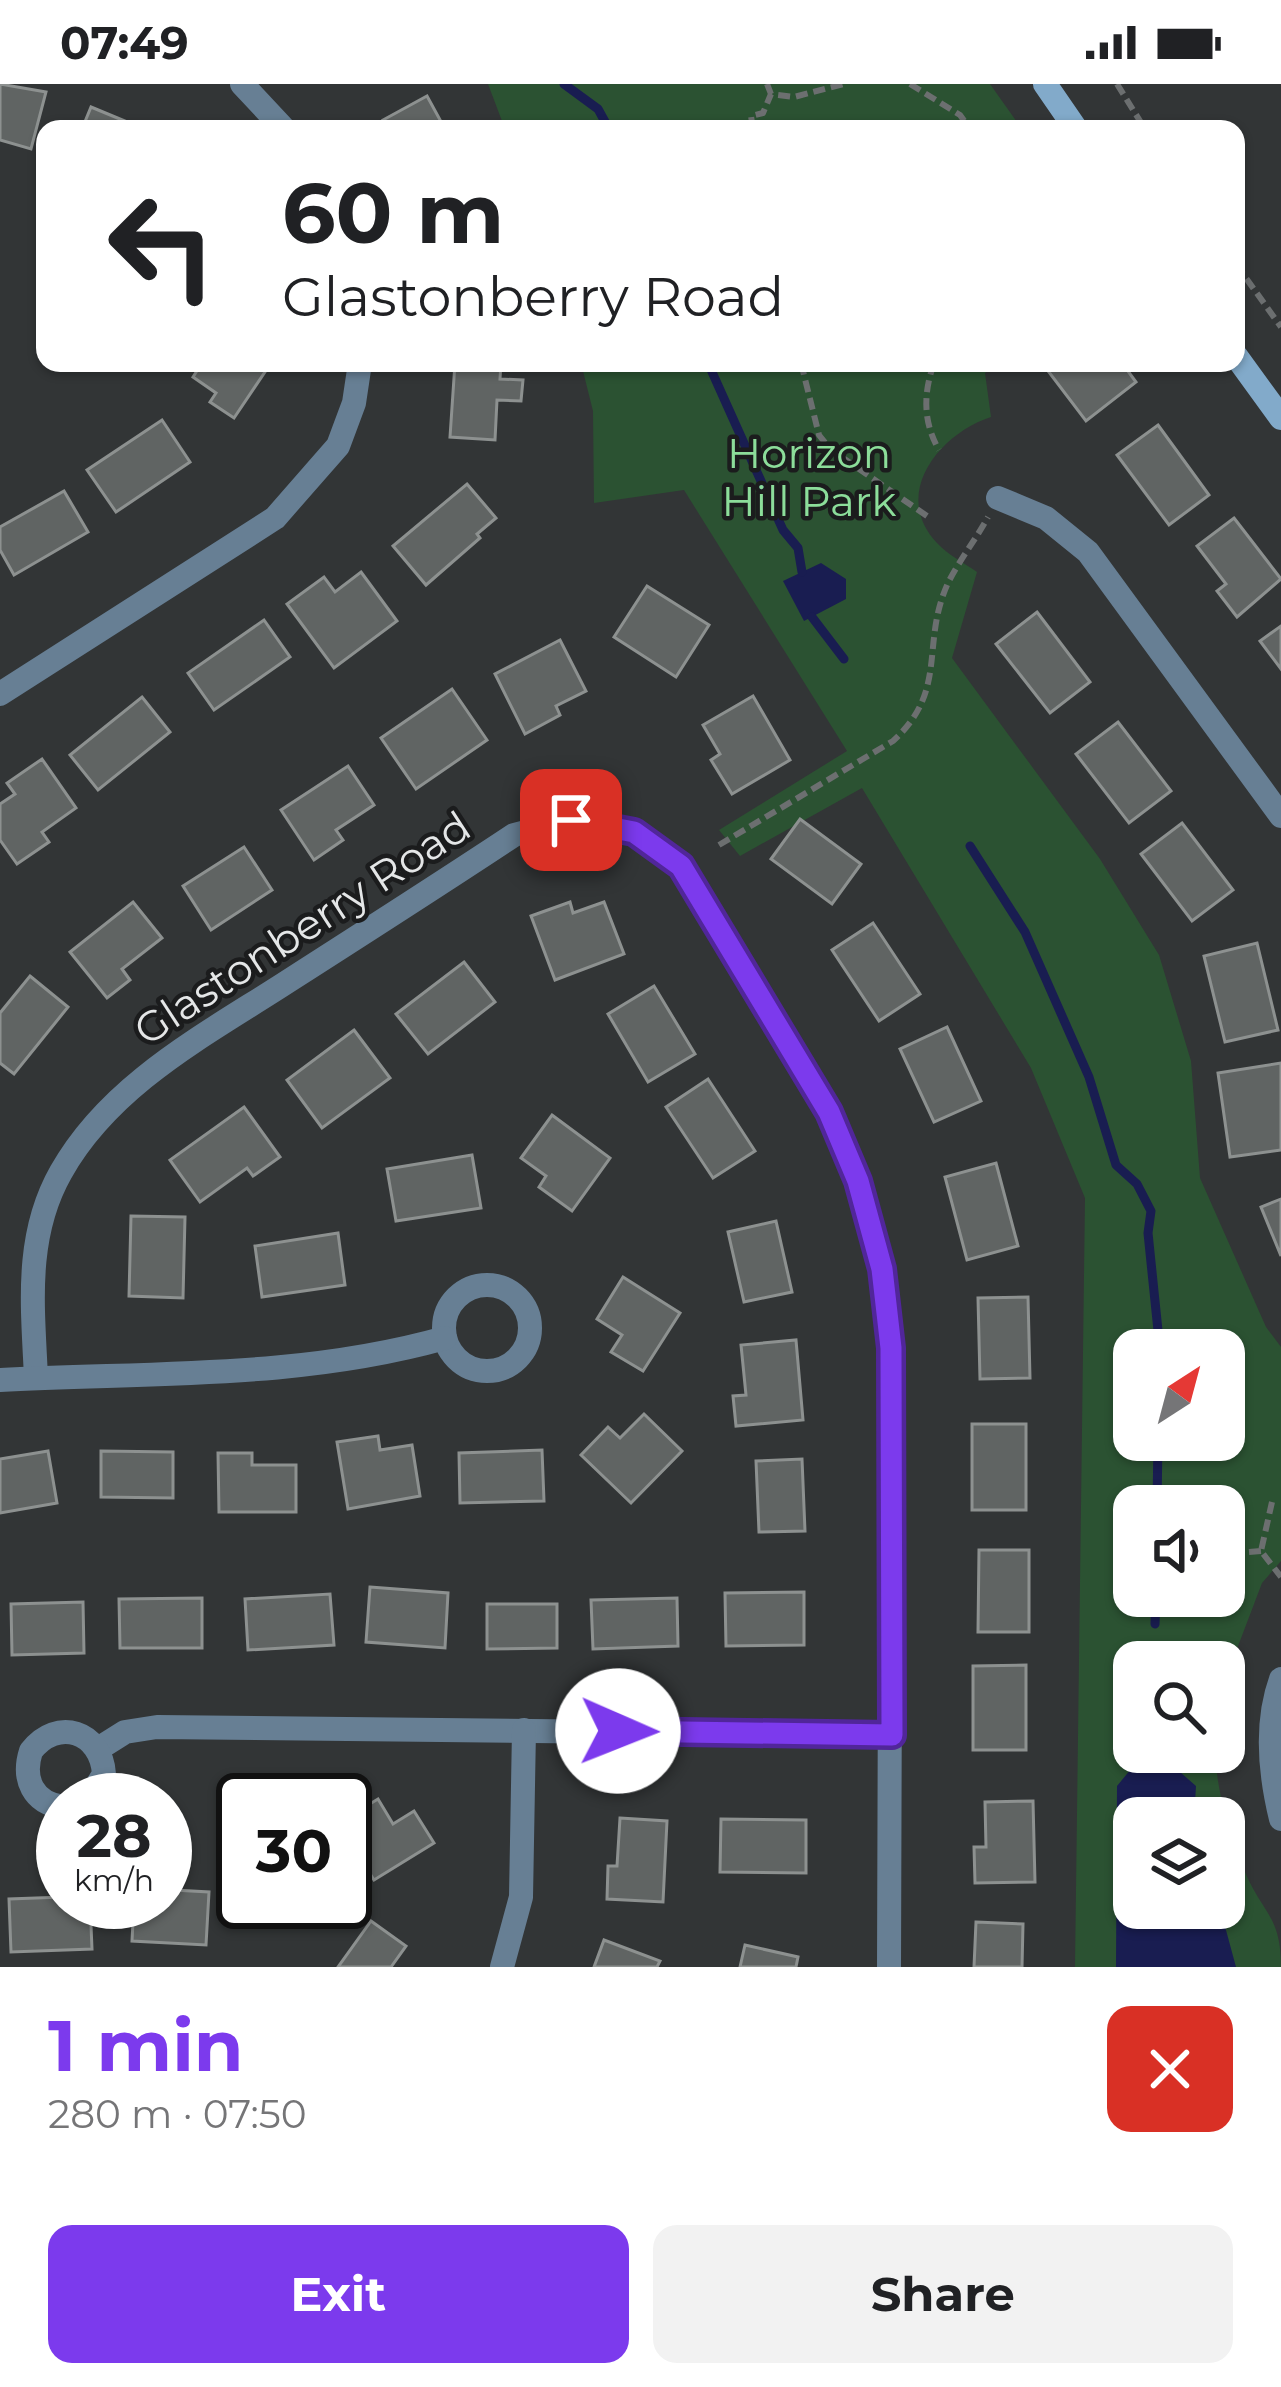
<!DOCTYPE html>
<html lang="en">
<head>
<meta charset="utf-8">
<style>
  :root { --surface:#fff; --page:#f2f2f2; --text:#202124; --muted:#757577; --accent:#7c3aed }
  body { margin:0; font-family:Montserrat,sans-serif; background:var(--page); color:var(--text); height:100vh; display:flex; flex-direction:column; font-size:45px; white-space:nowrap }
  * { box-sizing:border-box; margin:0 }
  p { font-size:39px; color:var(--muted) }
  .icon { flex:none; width:66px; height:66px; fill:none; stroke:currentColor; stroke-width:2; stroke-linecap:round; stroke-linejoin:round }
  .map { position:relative; height:1883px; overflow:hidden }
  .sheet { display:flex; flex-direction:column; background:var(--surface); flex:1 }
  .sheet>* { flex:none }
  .hud { position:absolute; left:36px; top:36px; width:1209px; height:252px; border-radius:24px; box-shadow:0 3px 9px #0004; background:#fff; color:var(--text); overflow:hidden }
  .needle { width:78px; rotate:36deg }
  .buttons { position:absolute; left:1113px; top:1245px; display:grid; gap:24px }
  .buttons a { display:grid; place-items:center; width:132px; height:132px; border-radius:24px; background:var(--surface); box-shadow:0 3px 9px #0004; font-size:60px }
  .speed { position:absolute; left:36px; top:1689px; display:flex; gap:24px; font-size:60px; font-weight:700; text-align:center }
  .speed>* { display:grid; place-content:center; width:156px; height:156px; border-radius:50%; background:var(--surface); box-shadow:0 3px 9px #0004; line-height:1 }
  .speed small { font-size:30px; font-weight:400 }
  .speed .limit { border:6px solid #111; border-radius:18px; background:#fff; color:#111 }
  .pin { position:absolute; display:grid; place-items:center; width:102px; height:102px; color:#fff; margin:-51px; border-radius:24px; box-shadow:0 6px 18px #0006 }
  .me { position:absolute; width:132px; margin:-66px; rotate:91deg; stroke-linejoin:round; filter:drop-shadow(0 0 9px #0008) }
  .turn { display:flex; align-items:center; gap:42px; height:252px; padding:0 48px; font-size:54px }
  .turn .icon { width:156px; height:156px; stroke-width:2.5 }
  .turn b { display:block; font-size:84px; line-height:102px }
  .round { display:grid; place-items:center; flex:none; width:126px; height:126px; border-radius:24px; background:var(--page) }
  .summary { display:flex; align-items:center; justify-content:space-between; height:204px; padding:0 48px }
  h1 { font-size:72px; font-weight:700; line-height:90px; color:var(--accent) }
  .primary-button { display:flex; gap:24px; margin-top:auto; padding:24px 48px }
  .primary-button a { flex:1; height:138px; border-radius:24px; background:var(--accent); color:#fff; font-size:48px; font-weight:700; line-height:138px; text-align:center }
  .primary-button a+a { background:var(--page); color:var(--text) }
  .status { display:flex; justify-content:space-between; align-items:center; height:84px; padding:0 60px; background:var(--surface); direction:ltr }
  .status svg { height:33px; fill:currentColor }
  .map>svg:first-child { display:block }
  .green { fill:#2b5232; fill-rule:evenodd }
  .water { fill:#191d51 }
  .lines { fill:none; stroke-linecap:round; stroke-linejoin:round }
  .stream { stroke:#191d51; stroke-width:9 }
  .building { fill:#606463; stroke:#8d9190; stroke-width:3 }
  .path { stroke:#6c6f70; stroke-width:6; stroke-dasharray:12 6; stroke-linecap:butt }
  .minor { stroke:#677f94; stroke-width:24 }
  .secondary { stroke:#82aaca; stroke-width:24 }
  .route-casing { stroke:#51269a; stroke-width:30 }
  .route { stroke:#7c3aed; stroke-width:21 }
  .labels { text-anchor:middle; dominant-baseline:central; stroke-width:9; stroke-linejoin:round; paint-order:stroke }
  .park-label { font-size:42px; fill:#8cdd9a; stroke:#1b1c1d }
  .street-label { font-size:42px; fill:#e4e6e7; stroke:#1b1c1d }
</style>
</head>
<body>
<div class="status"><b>07:49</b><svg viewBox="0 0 49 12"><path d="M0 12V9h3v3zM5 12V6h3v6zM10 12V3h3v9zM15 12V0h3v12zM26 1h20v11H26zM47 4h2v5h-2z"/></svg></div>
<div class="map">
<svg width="1281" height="1883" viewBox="0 0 1281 1883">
  <rect width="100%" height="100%" fill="#323536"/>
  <g class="green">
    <path d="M488,0H990L1022,45H505Z"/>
    <path d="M581,279H999L985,289L991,333C941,349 890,409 937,459C947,470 964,479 977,488L952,574L1100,775L1159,871L1191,977L1200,1094L1266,1243L1281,1263V1477L1262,1499L1224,1599V1578H1134V1668H1215C1217,1709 1229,1750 1245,1788C1263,1830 1281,1832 1281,1883H1075L1085,1114L1031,984L862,704L740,772L719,746L847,667L684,406L594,419L593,327ZM1134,1266H1224V1356H1134ZM1134,1422H1224V1512H1134ZM1134,1734H1224V1824H1134Z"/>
  </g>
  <g class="water">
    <path d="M821,479L846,495V515L804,537L783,497Z"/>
    <path d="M1151,1678L1172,1681L1196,1702L1194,1734H1134V1824H1220L1236,1883H1116L1117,1702L1131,1685Z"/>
  </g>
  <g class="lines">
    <g class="stream">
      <path d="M564,0L598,25L609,45"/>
      <path d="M708,279L783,446L798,464L802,488"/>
      <path d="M812,533L844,575"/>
      <path d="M970,762L1025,848L1089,993L1116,1081L1137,1100L1151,1127L1148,1149L1160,1266"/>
      <path d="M1157,1422L1158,1356"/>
      <path d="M1155,1540L1156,1512"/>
    </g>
  </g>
  <g class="building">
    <path d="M0,0L46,8L31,65L0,56Z"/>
    <path d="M427,12L445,45H388L383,36Z"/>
    <path d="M91,23L144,45H82Z"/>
    <path d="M202,279H271L234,334L210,318L216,309L193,293Z"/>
    <path d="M455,279H501L500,295L523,296L521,317L497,316L495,356L450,353Z"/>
    <path d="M1042,279H1122L1136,298L1086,337Z"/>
    <path d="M162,336L190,378L116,428L87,386Z"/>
    <path d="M1158,341L1209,411L1169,441L1117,371Z"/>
    <path d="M467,400L496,434L477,450L480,454L426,501L393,462Z"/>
    <path d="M64,407L88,448L14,491L0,466V443Z"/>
    <path d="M1234,434L1281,495L1237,533L1217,507L1226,500L1197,462Z"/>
    <path d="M361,488L397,537L334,584L287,520L324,493L335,508Z"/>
    <path d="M647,502L709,541L676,593L614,553Z"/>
    <path d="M1037,528L1090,598L1050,629L996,560Z"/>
    <path d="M264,536L290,573L214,626L188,589Z"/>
    <path d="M1281,542V585L1260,557Z"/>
    <path d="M560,556L586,607L556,622L560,631L525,650L495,590Z"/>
    <path d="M452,605L487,656L416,705L381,654Z"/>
    <path d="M753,612L790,676L732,710L711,676L720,670L703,641Z"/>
    <path d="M142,613L170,648L98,706L70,671Z"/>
    <path d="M1118,638L1171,707L1129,739L1076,670Z"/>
    <path d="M42,675L76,724L42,748L49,758L17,780L0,756V720L15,710L7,699Z"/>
    <path d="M348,682L374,721L336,746L343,756L314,776L281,726Z"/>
    <path d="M800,735L861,780L832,820L771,775Z"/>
    <path d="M1182,739L1233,806L1192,837L1141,770Z"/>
    <path d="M244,763L272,806L211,846L183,802Z"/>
    <path d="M133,818L162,854L122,885L130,896L107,914L70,868Z"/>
    <path d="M570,818L573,829L604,818L624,870L555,896L531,832Z"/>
    <path d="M873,839L920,910L879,937L832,866Z"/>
    <path d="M1257,859L1278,946L1225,958L1204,872Z"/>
    <path d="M464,878L495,918L428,970L396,930Z"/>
    <path d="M30,892L68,923L14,990L0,979V929Z"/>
    <path d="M654,902L695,970L648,998L608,930Z"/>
    <path d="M947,943L981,1017L934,1038L900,965Z"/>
    <path d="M354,946L390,994L322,1044L287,996Z"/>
    <path d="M1281,979V1066L1230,1073L1218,989Z"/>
    <path d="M708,995L755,1067L713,1094L666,1023Z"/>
    <path d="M244,1023L280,1073L253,1092L247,1084L200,1118L170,1076Z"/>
    <path d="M552,1031L610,1074L572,1127L539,1103L546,1092L521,1074Z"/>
    <path d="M472,1071L481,1124L396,1137L387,1085Z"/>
    <path d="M996,1079L1018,1162L967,1176L945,1093Z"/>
    <path d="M1281,1115V1172L1261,1123Z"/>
    <path d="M131,1132L185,1133L183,1214L129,1212Z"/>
    <path d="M776,1137L792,1208L744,1218L728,1148Z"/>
    <path d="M338,1149L345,1201L262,1213L255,1162Z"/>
    <path d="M623,1193L680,1229L643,1287L611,1268L622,1251L597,1235Z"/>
    <path d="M1028,1213L1030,1294L980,1295L978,1214Z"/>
    <path d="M796,1256L803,1336L736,1342L733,1312L746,1311L741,1261Z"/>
    <path d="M644,1330L682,1367L631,1419L581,1371L608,1343L620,1354Z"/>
    <rect x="972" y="1340" width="54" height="86"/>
    <path d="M378,1352L380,1366L412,1361L420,1412L348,1425L337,1358Z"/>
    <path d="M542,1366L544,1417L460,1419L459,1369Z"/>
    <path d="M48,1367L57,1419L0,1429V1375Z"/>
    <path d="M101,1367L173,1368V1414L101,1413Z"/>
    <path d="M218,1369H252V1381H296V1428H219Z"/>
    <path d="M802,1375L805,1447L759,1448L756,1377Z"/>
    <path d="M979,1466H1029V1548H978Z"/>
    <path d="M370,1503L448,1509L445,1564L366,1558Z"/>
    <path d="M804,1508V1561L726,1562L725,1509Z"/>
    <path d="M330,1510L334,1561L248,1566L245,1515Z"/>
    <path d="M202,1514V1564H120L119,1515Z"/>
    <path d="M677,1514L678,1562L593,1565L591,1516Z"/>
    <path d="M83,1518L84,1569L12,1571L11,1520Z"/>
    <path d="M487,1520H557V1564L487,1565Z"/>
    <path d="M1026,1581V1666H973V1582Z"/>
    <path d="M378,1715L393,1740L414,1727L434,1759L374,1796L345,1750V1735Z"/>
    <path d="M1033,1717L1035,1798L975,1799L974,1763H986L985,1718Z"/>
    <path d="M620,1734L667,1737L663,1818L607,1815L608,1782H617Z"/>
    <path d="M721,1735L806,1736V1789L720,1788Z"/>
    <path d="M165,1794L174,1795V1806L209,1808L206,1861L132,1857L134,1818H165Z"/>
    <path d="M63,1813V1818H90L92,1865L11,1868L9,1815Z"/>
    <path d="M371,1837L406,1862L391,1883H338Z"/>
    <path d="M976,1838L1023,1840L1022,1883H974Z"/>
    <path d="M604,1856L660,1877L657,1883H594Z"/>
    <path d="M745,1861L798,1873L796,1883H740Z"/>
  </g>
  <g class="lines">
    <g class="path">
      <path d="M767,0L771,10L794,13L844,0"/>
      <path d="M910,0L960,31L970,45"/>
      <path d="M1117,0L1145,45"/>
      <path d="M753,45L751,32L763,29L771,10"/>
      <path d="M1236,180L1281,243"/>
      <path d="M801,279L819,351L830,365L927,432"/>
      <path d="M934,279C923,310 923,338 939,366"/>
      <path d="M719,761L893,657C949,606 920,560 948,499C959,477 976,455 988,433"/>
      <path d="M1272,1418L1261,1467L1281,1493"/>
      <path d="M1249,1468L1261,1467"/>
      <path d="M1224,1607H1238"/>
      <path d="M1127,1608L1134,1607"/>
    </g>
    <g class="minor">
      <path d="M242,0L284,45"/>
      <path d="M998,414L1046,434L1088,468L1281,732"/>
      <path d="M0,610L275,434L338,362L354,319L360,279"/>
      <circle cx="487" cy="1244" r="43"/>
      <path d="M36,1294C33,1224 24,1153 61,1088C111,999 207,950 290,896C365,848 440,800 514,751L571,736L634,748L681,782L829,1028L858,1097L877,1160L891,1264L889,1883"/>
      <path d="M0,1296C151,1288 299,1295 445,1254"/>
      <path d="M1281,1595C1265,1639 1270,1690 1281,1735"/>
      <path d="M98,1665L125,1648L157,1643L892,1651"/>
      <path d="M63,1723C33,1719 22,1695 31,1667C57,1633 101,1647 104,1690L88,1716"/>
      <path d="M502,1883L521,1813L524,1646"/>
    </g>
    <g class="secondary">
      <path d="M1045,0L1076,45"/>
      <path d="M1236,272L1281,334"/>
    </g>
  </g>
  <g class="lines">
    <g class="route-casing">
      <path id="route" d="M571,736L634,748L681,782L829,1028L858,1097L882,1185L891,1264L892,1651L618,1647"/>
    </g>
    <use href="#route" class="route"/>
  </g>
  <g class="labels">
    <g class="park-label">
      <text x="809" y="369">Horizon<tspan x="809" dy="48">Hill Park</tspan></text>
    </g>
    <g class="street-label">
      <text transform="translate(302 844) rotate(-33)">Glastonberry Road</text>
    </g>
  </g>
</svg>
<div class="buttons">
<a><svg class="needle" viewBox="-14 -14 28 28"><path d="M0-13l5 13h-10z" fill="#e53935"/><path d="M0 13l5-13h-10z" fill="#757577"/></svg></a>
<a><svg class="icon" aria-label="sound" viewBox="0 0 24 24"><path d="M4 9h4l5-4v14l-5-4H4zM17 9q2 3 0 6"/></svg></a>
<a><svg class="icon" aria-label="search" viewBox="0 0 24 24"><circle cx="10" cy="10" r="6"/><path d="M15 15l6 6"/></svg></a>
<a><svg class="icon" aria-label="layers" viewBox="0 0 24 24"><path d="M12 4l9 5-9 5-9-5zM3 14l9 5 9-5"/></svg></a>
</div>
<div class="speed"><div>28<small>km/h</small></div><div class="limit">30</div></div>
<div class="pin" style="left:571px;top:736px;background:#d93025"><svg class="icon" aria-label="arrive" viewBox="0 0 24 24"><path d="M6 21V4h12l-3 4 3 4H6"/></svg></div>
<svg class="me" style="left:618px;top:1647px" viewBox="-20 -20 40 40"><circle r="19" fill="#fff"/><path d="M0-13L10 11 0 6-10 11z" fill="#7c3aed"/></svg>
<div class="hud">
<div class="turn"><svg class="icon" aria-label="left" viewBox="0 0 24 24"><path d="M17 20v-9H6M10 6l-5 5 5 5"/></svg><div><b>60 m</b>Glastonberry Road</div></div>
</div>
</div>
<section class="sheet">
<div class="summary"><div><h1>1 min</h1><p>280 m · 07:50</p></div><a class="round" style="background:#d93025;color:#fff"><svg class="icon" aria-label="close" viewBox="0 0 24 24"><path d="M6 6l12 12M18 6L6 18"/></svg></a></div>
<div class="primary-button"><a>Exit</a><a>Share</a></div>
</section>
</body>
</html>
